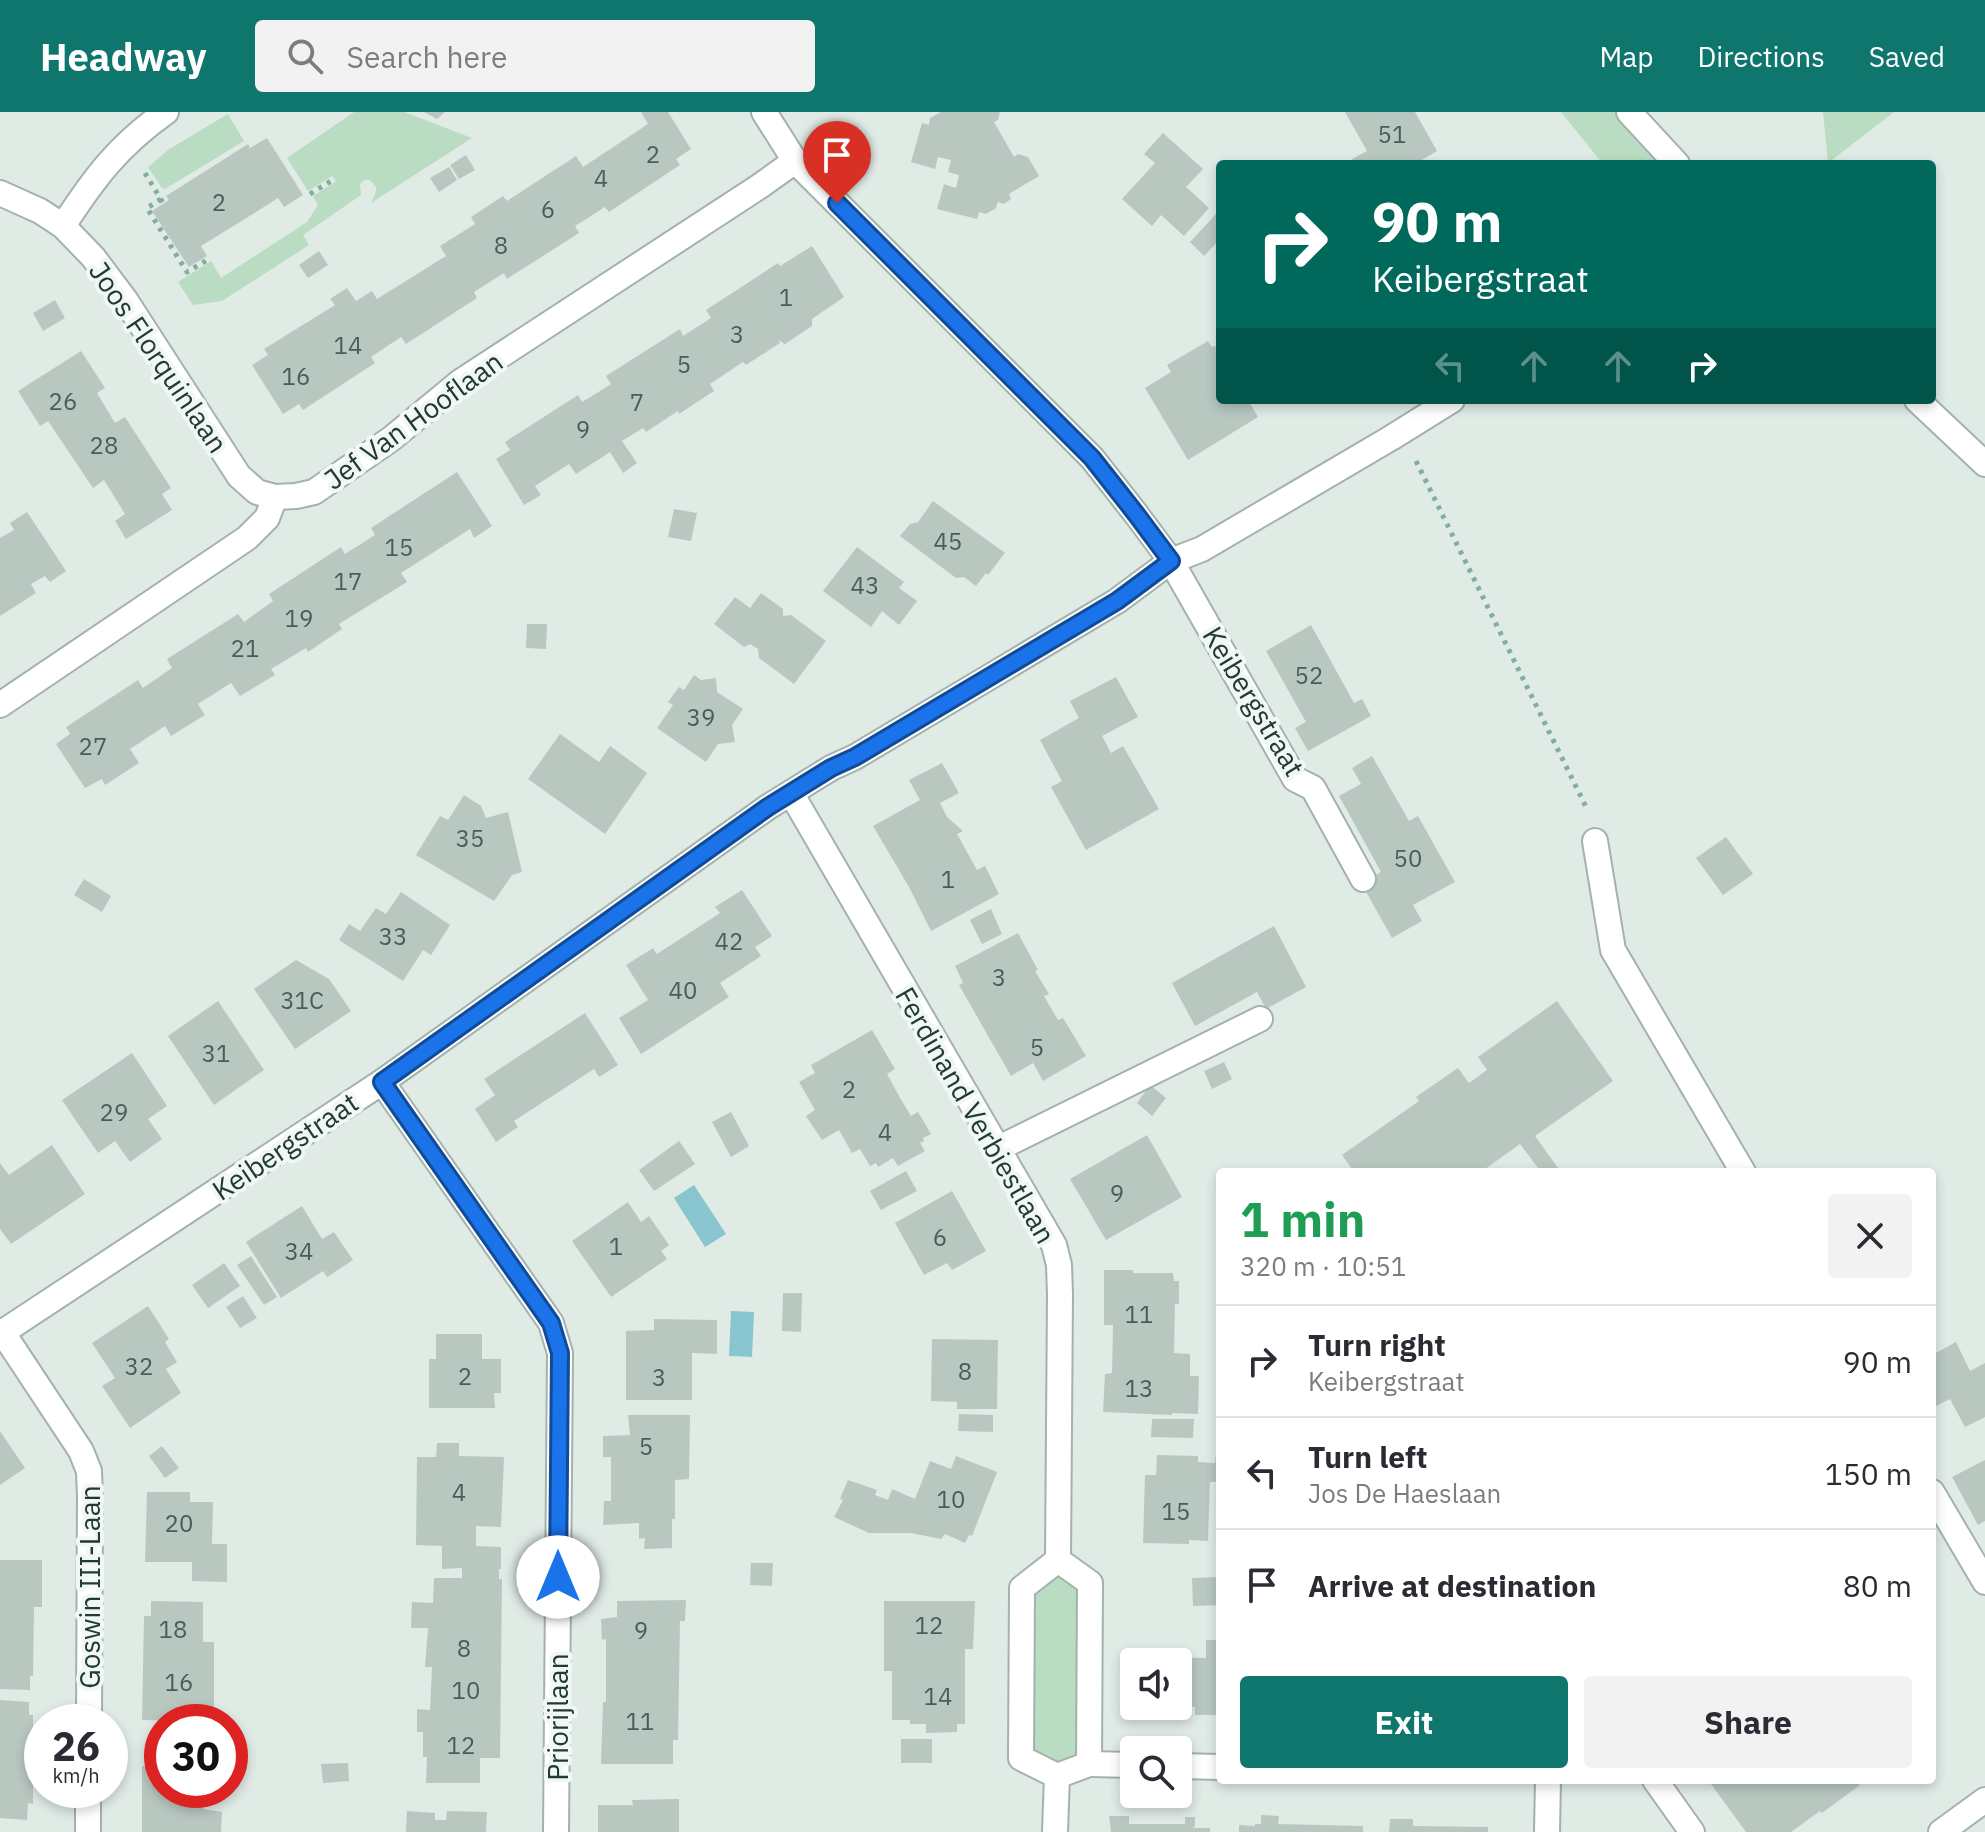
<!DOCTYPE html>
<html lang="en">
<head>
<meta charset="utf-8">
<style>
  :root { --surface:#fff; --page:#f2f2f3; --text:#2b2b33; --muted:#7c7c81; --line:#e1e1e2; --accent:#0f766e }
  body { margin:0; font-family:"IBM Plex Sans",sans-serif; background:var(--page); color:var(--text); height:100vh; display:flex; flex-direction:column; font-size:30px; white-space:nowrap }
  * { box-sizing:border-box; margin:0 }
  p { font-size:26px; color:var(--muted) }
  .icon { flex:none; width:44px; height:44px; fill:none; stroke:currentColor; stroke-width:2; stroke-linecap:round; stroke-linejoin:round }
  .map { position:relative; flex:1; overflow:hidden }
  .sheet { position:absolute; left:1216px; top:1056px; width:720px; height:616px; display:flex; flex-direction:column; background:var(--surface); border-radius:8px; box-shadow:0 4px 12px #0003 }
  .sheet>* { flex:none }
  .hud { position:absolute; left:1216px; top:48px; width:720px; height:244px; border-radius:8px; box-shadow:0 4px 12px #0003; background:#00695c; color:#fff; overflow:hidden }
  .fabs { position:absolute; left:1120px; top:1536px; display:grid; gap:16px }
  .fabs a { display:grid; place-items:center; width:72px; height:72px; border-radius:8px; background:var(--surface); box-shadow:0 4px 12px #0003; font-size:40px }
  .speed { position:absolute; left:24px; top:1592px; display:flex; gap:16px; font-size:40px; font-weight:700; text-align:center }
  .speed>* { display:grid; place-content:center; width:104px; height:104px; border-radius:50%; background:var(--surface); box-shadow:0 4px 12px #0003; line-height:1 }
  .speed small { font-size:20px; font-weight:400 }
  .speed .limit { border:12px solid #d22; background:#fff; color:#111 }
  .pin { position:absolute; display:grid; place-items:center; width:68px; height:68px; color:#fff; margin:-82px -34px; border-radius:50% 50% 50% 0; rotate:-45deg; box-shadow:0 0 8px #0007 }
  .pin .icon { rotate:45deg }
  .me { position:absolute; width:88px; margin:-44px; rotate:0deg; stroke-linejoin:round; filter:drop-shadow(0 0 6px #0008) }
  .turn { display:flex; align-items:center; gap:28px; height:168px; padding:0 24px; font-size:36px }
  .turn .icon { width:104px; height:104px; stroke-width:2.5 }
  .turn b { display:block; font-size:56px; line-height:68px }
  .lanes { display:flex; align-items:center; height:76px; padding:0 24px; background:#0003; justify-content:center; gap:40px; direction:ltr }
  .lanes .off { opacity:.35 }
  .round { display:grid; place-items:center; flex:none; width:84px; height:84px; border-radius:8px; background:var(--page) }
  .overview { display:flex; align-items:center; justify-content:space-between; height:136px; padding:0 24px }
  h1 { font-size:48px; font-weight:700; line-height:60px; color:#1e9e55 }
  .cta { display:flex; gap:16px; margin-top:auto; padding:16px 24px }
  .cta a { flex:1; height:92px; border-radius:8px; background:var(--accent); color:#fff; font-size:32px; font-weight:700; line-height:92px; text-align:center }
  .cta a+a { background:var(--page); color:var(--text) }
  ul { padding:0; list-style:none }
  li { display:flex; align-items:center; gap:24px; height:112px; padding:0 24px; border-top:2px solid var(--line) }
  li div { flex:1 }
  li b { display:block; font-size:30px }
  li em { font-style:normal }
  header { display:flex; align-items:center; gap:48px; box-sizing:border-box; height:112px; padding:0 40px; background:var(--accent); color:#fff }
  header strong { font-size:38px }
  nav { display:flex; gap:44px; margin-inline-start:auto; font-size:28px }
  .search { width:560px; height:72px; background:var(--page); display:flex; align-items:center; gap:20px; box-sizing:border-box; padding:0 28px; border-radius:8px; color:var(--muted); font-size:30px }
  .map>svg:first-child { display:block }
  .green { fill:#b9dcc2 }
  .water { fill:#88c5cf }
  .building { fill:#b8c8c1 }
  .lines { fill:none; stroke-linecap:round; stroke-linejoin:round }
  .minor-casing { stroke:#a3b2ad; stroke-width:28 }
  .path { stroke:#81ae9f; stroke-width:5; stroke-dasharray:4 6; stroke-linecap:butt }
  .minor { stroke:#fff; stroke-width:24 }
  .route-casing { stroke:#114b97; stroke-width:20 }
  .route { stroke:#1a73e8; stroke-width:14 }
  .labels { text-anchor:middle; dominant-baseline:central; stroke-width:8; stroke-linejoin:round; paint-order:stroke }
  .number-label { font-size:24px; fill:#475e56 }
  .street-label { font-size:28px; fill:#213a33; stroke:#f0f7f4 }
</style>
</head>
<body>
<header>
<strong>Headway</strong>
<div class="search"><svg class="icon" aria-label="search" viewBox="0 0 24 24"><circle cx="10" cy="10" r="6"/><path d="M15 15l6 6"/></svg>Search here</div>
<nav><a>Map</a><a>Directions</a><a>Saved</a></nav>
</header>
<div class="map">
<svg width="1985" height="1720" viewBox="0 0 1985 1720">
  <rect width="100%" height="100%" fill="#e0ebe6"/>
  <g class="green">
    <path d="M354,0H404L472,26L371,91L376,80V75L370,68H364L360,72L361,83L303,123L309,133L222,189L193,193L178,170L211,149L221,166L307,110L318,93L313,84L336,69L332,64L308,79L287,46Z"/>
    <path d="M1561,0H1629L1677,52H1603Z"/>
    <path d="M1823,0H1894L1828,51Z"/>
    <path d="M228,2L244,29L165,77L162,76L148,55L168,38Z"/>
    <path d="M1058,1448L1090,1471L1089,1652L1057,1664L1021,1646L1022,1476Z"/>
  </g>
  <g class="water">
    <path d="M694,1073L726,1122L705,1135L674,1086Z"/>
    <path d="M731,1199L754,1200L752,1245L729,1244Z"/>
  </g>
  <g class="building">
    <path d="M424,0H445L437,7Z"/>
    <path d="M641,0H668L691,37L676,47L680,53L609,100L605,95L575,114L579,121L507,167L504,161L474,180L477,186L406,232L401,225L371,245L375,251L303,298L299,292L283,302L252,253L268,243L264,237L335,193L330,187L347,176L356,189L372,179L377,187L446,144L440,134L475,112L471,105L503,84L507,89L576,44L583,55L648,12Z"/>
    <path d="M941,0H1000L998,8L994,10L1014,45L1018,42L1028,45L1039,64L1009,82L1011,87L1004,92L998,90L996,96L986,102L979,100L977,107L937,97L944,72L956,76L959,63L948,60L951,48L938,45L935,57L911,50L922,11L929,13L930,6Z"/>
    <path d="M1345,0H1415L1437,39L1415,52H1355L1352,47L1367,39Z"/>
    <path d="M1163,21L1203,57L1186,75L1209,96L1184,124L1161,103L1152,114L1122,87L1155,51L1144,42Z"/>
    <path d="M267,26L303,83L284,95L278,86L240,110L201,134L207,144L189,155L152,99L169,88L166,84L248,32L250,36Z"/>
    <path d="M466,43L475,58L459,67L450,53Z"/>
    <path d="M449,55L457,68L439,80L430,66Z"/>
    <path d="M1217,101L1220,103V127L1204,144L1190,130Z"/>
    <path d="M812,134L844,185L812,207V214L785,232L778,228L780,231L746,253L743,250L710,272L714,279L679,302L678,299L646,320L643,316L622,329L637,351L623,361L610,340L576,362L569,352L535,374L541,383L524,393L496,347L510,338L505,330L578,283L582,290L597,281L611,272L606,264L680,217L683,224L711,206L706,198L778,151L780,154Z"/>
    <path d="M319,139L328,153L308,166L299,153Z"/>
    <path d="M55,188L65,206L43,219L33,201Z"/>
    <path d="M1208,229L1212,235L1215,234L1220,242V288H1248L1258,305L1188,348L1145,276L1171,260L1167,253Z"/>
    <path d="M81,239L105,276L97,281L115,311L125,305L171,376L162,382L172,398L126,427L115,409L125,402L104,368L93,376L48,309L40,314L18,279Z"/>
    <path d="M457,360L492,414L474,426L470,417L401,461L407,470L339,512L342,517L308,540L306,536L271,557L275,563L240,584L231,571L198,592L205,603L171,624L165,614L130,637L139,651L105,673L102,667L85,676L56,632L70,622L66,615L138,568L143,576L172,556L167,547L238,502L244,510L273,489L269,482L341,435L345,442L375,423L371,416Z"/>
    <path d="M933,389L1005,441L988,463L986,461L976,474L964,465L956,466L900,424L910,412L918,410Z"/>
    <path d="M674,397L697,401L691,429L668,425Z"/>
    <path d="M27,400L66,459L50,470L45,464L31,472L36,481L0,504V426L14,418L10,411Z"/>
    <path d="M857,435L904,470L899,476L917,489L899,513L882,499L871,515L823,479Z"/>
    <path d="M761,481L783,497V504L791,503L826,529L794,572L759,546L758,537L750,532L744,535L714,512L735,485L750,496Z"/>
    <path d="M527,512H547L546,537L526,536Z"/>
    <path d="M1311,513L1354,591L1362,587L1371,604L1308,639L1295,616L1306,610L1266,539Z"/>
    <path d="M694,563L701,568L716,566L717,580L743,597L732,613L735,630L718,632L706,650L657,616L673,593L668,590L679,575L684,578Z"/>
    <path d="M1116,565L1138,605L1102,624L1111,641L1123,634L1159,697L1086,738L1051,675L1062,669L1040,628L1079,606L1070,589Z"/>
    <path d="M560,622L599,650L610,634L647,661L605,722L528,667Z"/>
    <path d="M1372,644L1409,709L1418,704L1455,770L1413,793L1422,809L1392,826L1361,771L1381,760L1339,684L1361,672L1352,656Z"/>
    <path d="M942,651L959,681L940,691L947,705L963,719L957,722L977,758L985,754L999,782L931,819L909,775L873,714L920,688L909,668Z"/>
    <path d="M464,683L481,694L486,706L508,700L522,760L512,763L494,789L416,743L440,704L448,708Z"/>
    <path d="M1726,725L1753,762L1723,783L1696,746Z"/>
    <path d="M84,767L111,784L102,800L74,783Z"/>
    <path d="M742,778L772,824L755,835L761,844L720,871L729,885L641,942L619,906L648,888L626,853L653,836L657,842L720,801L715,795Z"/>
    <path d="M401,780L450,813L431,843L423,838L403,869L339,828L349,812L360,819L376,796L386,802Z"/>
    <path d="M991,797L1002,822L982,832L970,808Z"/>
    <path d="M1274,814L1306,875L1266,897L1257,880L1195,914L1172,871Z"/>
    <path d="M1018,821L1038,858L1035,859L1049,882L1044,884L1058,908L1063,906L1086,944L1043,969L1033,951L1011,964L959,873L963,871L955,854Z"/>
    <path d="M296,848L329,867L351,899L295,937L254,877Z"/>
    <path d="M218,889L264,958L214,993L168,924Z"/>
    <path d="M1557,889L1613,969L1535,1024L1561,1060H1541L1520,1032L1481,1060H1354L1342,1043L1419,989L1416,985L1458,956L1469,971L1487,958L1478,945Z"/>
    <path d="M585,901L618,953L599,965L594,957L514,1009L518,1015L496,1030L475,997L495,983L484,967Z"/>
    <path d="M872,918L895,957L887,962L899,984L911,1004L918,1000L931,1022L923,1026L924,1029L920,1031L925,1039L898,1054L893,1046L878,1055L876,1051L870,1054L860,1037L852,1041L839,1018L822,1028L806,1004L815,998L799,970L815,961L811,953Z"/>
    <path d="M132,941L167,994L148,1007L162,1027L130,1050L115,1029L98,1041L62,988Z"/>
    <path d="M1224,950L1232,967L1212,977L1204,959Z"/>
    <path d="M1150,973L1166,986L1152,1004L1137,991Z"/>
    <path d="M731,1000L749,1034L731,1045L712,1010Z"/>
    <path d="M1147,1023L1182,1085L1106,1128L1070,1067Z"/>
    <path d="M679,1029L695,1052L654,1079L639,1058Z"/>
    <path d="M52,1033L85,1082L11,1132L0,1117V1051L9,1063Z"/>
    <path d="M906,1059L917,1079L881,1098L870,1079Z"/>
    <path d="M952,1079L986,1139L952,1158L947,1151L924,1163L895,1111Z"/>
    <path d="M628,1090L641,1110L649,1104L669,1133L661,1139L667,1147L611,1185L572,1129Z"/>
    <path d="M302,1094L322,1127L334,1120L353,1148L327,1165L323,1159L281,1186L246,1130Z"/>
    <path d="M251,1144L277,1185L264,1193L237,1153Z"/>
    <path d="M224,1151L240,1174L208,1196L192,1173Z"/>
    <path d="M1104,1158H1133V1161H1173L1174,1169H1179V1192H1175L1174,1241L1190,1242V1264H1199L1198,1302L1172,1301V1303L1103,1300L1105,1262L1112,1261L1113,1213H1104Z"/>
    <path d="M783,1181H802L801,1220L782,1219Z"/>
    <path d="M243,1184L257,1206L240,1216L226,1195Z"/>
    <path d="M148,1194L169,1227L165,1230L177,1250L166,1257L181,1281L130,1316L102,1274L115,1266L92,1231Z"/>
    <path d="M654,1207L717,1208V1242L692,1241V1288H626V1219L654,1218Z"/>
    <path d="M436,1222H482V1247H501V1281H494L495,1296H429V1247H436Z"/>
    <path d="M932,1227L998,1228L997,1297H957V1290L931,1289Z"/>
    <path d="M1956,1230L1970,1259L1985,1251V1305L1965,1315L1950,1287L1932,1296V1243Z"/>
    <path d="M959,1302L993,1303V1320L958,1319Z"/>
    <path d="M628,1303H690L689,1367L675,1368V1407H672V1436L644,1437L645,1426L639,1427V1411L603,1413L604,1389H611V1345H603V1324L630,1323Z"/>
    <path d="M1152,1307H1194L1193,1326L1151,1325Z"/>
    <path d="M0,1319L25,1356L0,1373Z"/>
    <path d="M437,1331H459V1344L504,1345L501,1415L476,1414V1434L501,1435V1457H499V1467H502L500,1646H480V1671H426L427,1645H423V1620H417V1597L430,1598L432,1555H425L428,1516H411L412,1490L433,1491L434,1466H462V1456L442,1457V1434L416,1433L417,1345H436Z"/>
    <path d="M162,1334L179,1356L165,1366L149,1344Z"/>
    <path d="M1157,1343L1198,1344V1350L1215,1351L1216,1343H1220V1370H1210L1208,1429L1189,1428V1432L1143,1431L1145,1363H1156Z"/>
    <path d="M956,1344L997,1360L972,1424L969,1423L965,1431L945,1422L941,1427L911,1421H869L834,1405L843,1388L840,1387L848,1368L877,1378L875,1383L888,1388L892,1377L915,1387L930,1349L951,1357Z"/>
    <path d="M1985,1348V1409L1978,1413L1952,1365Z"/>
    <path d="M147,1380H190V1390H213L212,1432H227V1470L192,1469V1450H145Z"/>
    <path d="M0,1448H42V1495H34L33,1564H30V1578L0,1577Z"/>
    <path d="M751,1451H773L772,1474L750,1473Z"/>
    <path d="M1220,1465V1493L1193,1494L1192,1466Z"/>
    <path d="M686,1488L685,1509H680L678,1628H673V1652H601L603,1590H606V1527L602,1528L601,1507L617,1505V1489Z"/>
    <path d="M151,1489L203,1490V1530H214V1610L142,1608L144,1504H151Z"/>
    <path d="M884,1489H975L973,1537H965V1612H957V1620L926,1621V1612H910V1608H892V1559H884Z"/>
    <path d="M1206,1528H1220V1603H1195V1595H1186V1571H1178V1550H1137V1545L1206,1546Z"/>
    <path d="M0,1588L29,1590V1603H33V1692L28,1691L27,1708L0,1706Z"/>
    <rect x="901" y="1627" width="31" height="24"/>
    <path d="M147,1640H162V1678H204L203,1697L222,1700L221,1720H142V1654H147Z"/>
    <path d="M348,1651L349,1669L323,1671L321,1652Z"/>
    <path d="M1708,1668H1862L1858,1671L1860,1673L1822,1701L1820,1699L1791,1720H1746Z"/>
    <path d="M679,1687V1720H598V1693H633L632,1688Z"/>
    <path d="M407,1699L435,1701V1708H446L447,1699L487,1700L486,1720H406Z"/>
    <path d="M1261,1703L1279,1704L1278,1712L1363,1714V1720H1239V1713L1255,1714V1712H1261Z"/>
    <path d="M1109,1704H1129V1712H1185V1705H1195V1714L1193,1716H1210V1720H1111Z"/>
    <path d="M1390,1707H1413V1714L1488,1715V1720H1389Z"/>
  </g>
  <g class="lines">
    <g class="minor-casing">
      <g id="minor">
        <path d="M764,0L795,49L1092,346L1136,402L1171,449L1295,667L1313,676L1363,767"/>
        <path d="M1629,0L1677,52"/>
        <path d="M0,81L40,99L63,114L93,145L126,189L239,364L257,380L275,385L296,384L314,380L391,327L460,270L760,74L795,49"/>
        <path d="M63,114C94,66 119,33 166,0"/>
        <path d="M1917,288L1985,352"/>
        <path d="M0,593L247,426L267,406L275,385"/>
        <path d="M791,681L1054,1133L1059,1153L1060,1182L1058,1448L1090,1471L1089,1652L1057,1664"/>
        <path d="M1595,729L1613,838L1743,1060"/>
        <path d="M382,970L551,1211L560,1241L556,1720"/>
        <path d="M997,1037L1260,907"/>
        <path d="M3,1221L81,1339L89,1359L90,1385L89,1610"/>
        <path d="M0,1222L382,970L768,695L831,656L855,645L1117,489L1171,449L1202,437L1391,326L1452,288"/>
        <path d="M1932,1380L1985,1470"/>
        <path d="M1089,1652L1134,1653"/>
        <path d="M1178,1654L1220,1655"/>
        <path d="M1655,1668L1692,1720"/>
        <path d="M88,1720V1678"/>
        <path d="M1055,1720L1057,1664L1021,1646L1022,1476L1058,1448"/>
        <path d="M1547,1720L1548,1668"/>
        <path d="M1941,1720L1985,1688"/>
      </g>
    </g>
    <g class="path">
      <path d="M145,61L163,91"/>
      <path d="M310,82L334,67"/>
      <path d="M161,87L147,96L187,160L209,147"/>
      <path d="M1416,349L1588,699"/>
    </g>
    <use href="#minor" class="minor"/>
  </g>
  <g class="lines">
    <g class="route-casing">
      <path id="route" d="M558,1465L560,1241L551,1211L382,970L768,695L831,656L855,645L1117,489L1171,449L1136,402L1092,346L837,91"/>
    </g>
    <use href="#route" class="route"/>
  </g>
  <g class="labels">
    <g class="number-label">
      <text x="1392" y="22">51</text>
      <text x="653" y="42">2</text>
      <text x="601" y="66">4</text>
      <text x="219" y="90">2</text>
      <text x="548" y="97">6</text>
      <text x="501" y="133">8</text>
      <text x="786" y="185">1</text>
      <text x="737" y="222">3</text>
      <text x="348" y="233">14</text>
      <text x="684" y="252">5</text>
      <text x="296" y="264">16</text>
      <text x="63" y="289">26</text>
      <text x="637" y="290">7</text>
      <text x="583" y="317">9</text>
      <text x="104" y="333">28</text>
      <text x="948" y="429">45</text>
      <text x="399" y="435">15</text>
      <text x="348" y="469">17</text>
      <text x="865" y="473">43</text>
      <text x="299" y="506">19</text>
      <text x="245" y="536">21</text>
      <text x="1309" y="563">52</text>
      <text x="701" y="605">39</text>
      <text x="93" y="634">27</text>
      <text x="470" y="726">35</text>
      <text x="1408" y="746">50</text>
      <text x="948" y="767">1</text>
      <text x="393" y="824">33</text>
      <text x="729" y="829">42</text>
      <text x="999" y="865">3</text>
      <text x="683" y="878">40</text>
      <text x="302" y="888">31C</text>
      <text x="1037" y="935">5</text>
      <text x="216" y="941">31</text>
      <text x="849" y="977">2</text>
      <text x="114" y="1000">29</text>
      <text x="885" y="1020">4</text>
      <text x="1117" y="1081">9</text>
      <text x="940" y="1125">6</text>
      <text x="616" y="1134">1</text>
      <text x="299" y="1139">34</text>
      <text x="1139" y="1202">11</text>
      <text x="139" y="1254">32</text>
      <text x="965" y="1259">8</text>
      <text x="465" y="1264">2</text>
      <text x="659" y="1265">3</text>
      <text x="1139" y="1276">13</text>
      <text x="646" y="1334">5</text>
      <text x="459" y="1380">4</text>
      <text x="951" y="1387">10</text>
      <text x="1176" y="1399">15</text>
      <text x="179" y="1411">20</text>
      <text x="929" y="1513">12</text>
      <text x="173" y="1517">18</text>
      <text x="641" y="1518">9</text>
      <text x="464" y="1536">8</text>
      <text x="179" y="1570">16</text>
      <text x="466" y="1578">10</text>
      <text x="938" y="1584">14</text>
      <text x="640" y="1609">11</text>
      <text x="461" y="1633">12</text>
    </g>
    <g class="street-label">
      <text transform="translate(159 245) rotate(56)">Joos Florquinlaan</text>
      <text transform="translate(413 308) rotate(-36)">Jef Van Hooflaan</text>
      <text transform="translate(1254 589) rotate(59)">Keibergstraat</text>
      <text transform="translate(976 1003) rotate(60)">Ferdinand Verbiestlaan</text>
      <text transform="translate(285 1034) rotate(-34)">Keibergstraat</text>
      <text transform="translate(89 1475) rotate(-90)">Goswin III-Laan</text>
      <text transform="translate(557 1605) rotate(-90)">Priorijlaan</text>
    </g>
  </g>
</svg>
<div class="fabs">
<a><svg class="icon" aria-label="sound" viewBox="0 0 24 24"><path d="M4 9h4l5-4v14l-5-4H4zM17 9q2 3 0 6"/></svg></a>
<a><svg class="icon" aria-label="search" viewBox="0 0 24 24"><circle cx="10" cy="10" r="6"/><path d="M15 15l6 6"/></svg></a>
</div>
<div class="speed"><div>26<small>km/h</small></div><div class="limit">30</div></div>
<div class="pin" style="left:837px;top:91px;background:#d93025"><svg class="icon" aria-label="arrive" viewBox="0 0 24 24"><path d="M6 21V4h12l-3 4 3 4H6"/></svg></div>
<svg class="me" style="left:558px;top:1465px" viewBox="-20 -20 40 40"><circle r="19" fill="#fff"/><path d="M0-13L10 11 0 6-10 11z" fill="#1a73e8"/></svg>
<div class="hud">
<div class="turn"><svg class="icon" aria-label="right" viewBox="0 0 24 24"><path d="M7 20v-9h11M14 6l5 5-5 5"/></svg><div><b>90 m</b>Keibergstraat</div></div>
<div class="lanes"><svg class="icon off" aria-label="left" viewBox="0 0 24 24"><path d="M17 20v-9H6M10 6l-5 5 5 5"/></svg><svg class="icon off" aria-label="ahead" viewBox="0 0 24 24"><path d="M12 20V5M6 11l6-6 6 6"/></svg><svg class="icon off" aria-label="ahead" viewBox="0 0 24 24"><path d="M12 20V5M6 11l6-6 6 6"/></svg><svg class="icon" aria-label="right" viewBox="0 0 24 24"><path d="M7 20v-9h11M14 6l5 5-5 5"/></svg></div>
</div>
<section class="sheet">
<div class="overview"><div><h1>1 min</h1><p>320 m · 10:51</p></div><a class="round"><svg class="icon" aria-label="close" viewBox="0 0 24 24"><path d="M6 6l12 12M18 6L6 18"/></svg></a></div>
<ul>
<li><svg class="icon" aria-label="right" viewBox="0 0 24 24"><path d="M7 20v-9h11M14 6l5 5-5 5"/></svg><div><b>Turn right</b><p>Keibergstraat</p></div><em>90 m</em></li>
<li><svg class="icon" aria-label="left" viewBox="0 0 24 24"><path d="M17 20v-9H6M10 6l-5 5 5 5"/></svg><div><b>Turn left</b><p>Jos De Haeslaan</p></div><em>150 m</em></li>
<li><svg class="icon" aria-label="arrive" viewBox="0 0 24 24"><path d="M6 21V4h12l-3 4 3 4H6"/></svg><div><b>Arrive at destination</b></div><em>80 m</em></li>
</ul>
<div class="cta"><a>Exit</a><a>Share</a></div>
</section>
</div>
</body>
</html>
